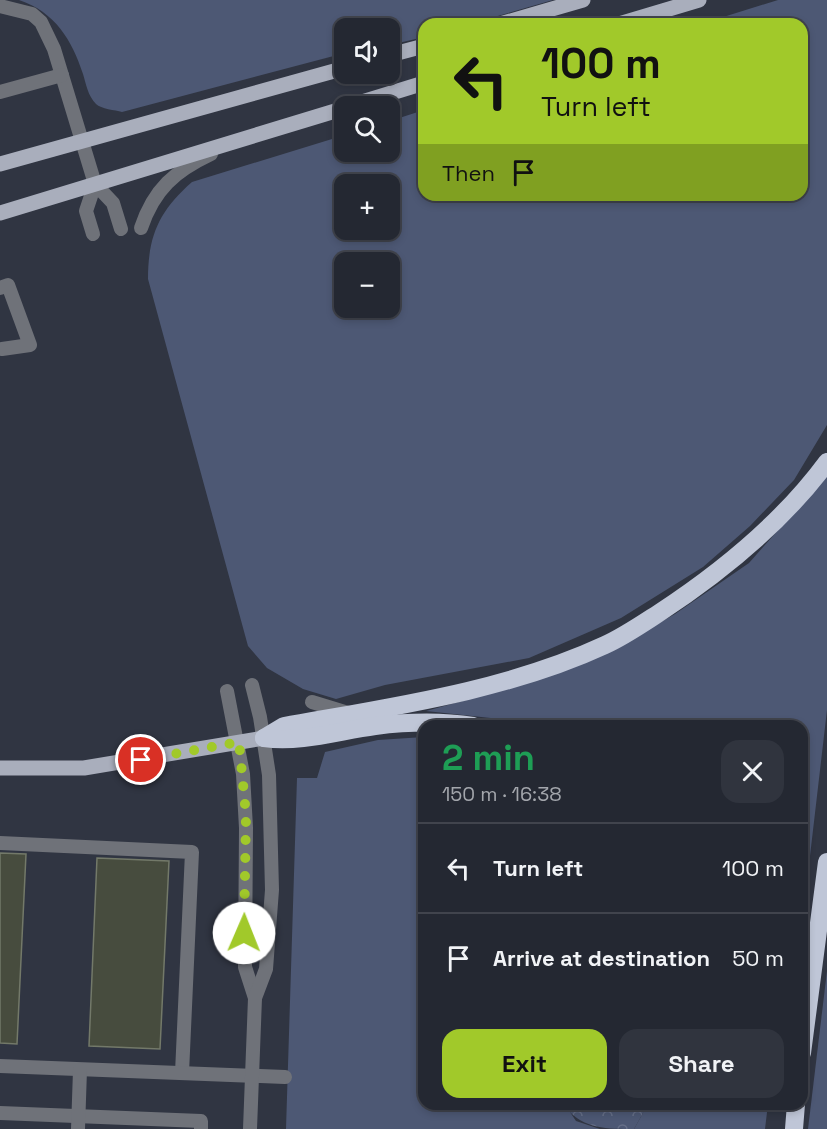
<!DOCTYPE html>
<html lang="en">
<head>
<meta charset="utf-8">
<style>
  :root { --surface:#242832; --page:#30343e; --text:#f1f3f6; --muted:#a3a6ac; --line:#41444d; --accent:#a1c92a }
  body { margin:0; font-family:"Space Grotesk",sans-serif; background:var(--page); color:var(--text); height:100vh; display:flex; flex-direction:column; font-size:22px; white-space:nowrap }
  * { box-sizing:border-box; margin:0 }
  p { font-size:20px; color:var(--muted) }
  .icon { flex:none; width:33px; height:33px; fill:none; stroke:currentColor; stroke-width:2; stroke-linecap:round; stroke-linejoin:round }
  .map { position:relative; flex:1; overflow:hidden }
  .details { position:absolute; left:418px; top:720px; width:390px; height:390px; display:flex; flex-direction:column; background:var(--surface); border-radius:18px; box-shadow:0 3px 9px #0003,0 0 0 2px var(--line) }
  .details>* { flex:none }
  .banner { position:absolute; left:418px; top:18px; width:390px; height:183px; border-radius:18px; box-shadow:0 3px 9px #0003,0 0 0 2px var(--line); background:#a1c92a; color:#111; overflow:hidden }
  .buttons { position:absolute; left:334px; top:18px; display:grid; gap:12px }
  .buttons a { display:grid; place-items:center; width:66px; height:66px; border-radius:12px; background:var(--surface); box-shadow:0 3px 9px #0003,0 0 0 2px var(--line); font-size:30px }
  .pin { position:absolute; display:grid; place-items:center; width:51px; height:51px; color:#fff; margin:-26px; border:3px solid #fff; border-radius:50%; box-shadow:0 2px 6px #0007 }
  .me { position:absolute; width:66px; margin:-33px; rotate:1deg; stroke-linejoin:round; filter:drop-shadow(0 0 4px #0008) }
  .turn { display:flex; align-items:center; gap:21px; height:126px; padding:0 24px; font-size:27px }
  .turn .icon { width:78px; height:78px; stroke-width:2.5 }
  .turn b { display:block; font-size:42px; line-height:51px }
  .then { display:flex; align-items:center; height:57px; padding:0 24px; background:#0003; gap:12px; font-size:22px }
  .round { display:grid; place-items:center; flex:none; width:63px; height:63px; border-radius:18px; background:var(--page) }
  .head { display:flex; align-items:center; justify-content:space-between; height:102px; padding:0 24px }
  h1 { font-size:36px; font-weight:700; line-height:45px; color:#1e9e55 }
  .cta { display:flex; gap:12px; margin-top:auto; padding:12px 24px }
  .cta a { flex:1; height:69px; border-radius:18px; background:var(--accent); color:#111; font-size:24px; font-weight:700; line-height:69px; text-align:center }
  .cta a+a { background:var(--page); color:var(--text) }
  ul { padding:0; list-style:none }
  li { display:flex; align-items:center; gap:18px; height:90px; padding:0 24px; border-top:2px solid var(--line) }
  li div { flex:1 }
  li b { display:block; font-size:22px }
  li em { font-style:normal }
  .map>svg:first-child { display:block }
  .grass { fill:#4d5874; fill-rule:evenodd }
  .forest { fill:url(#forest-crowns) }
  .building { fill:#474c3e; stroke:#737969; stroke-width:1.5 }
  .lines { fill:none; stroke-linecap:round; stroke-linejoin:round }
  .minor { stroke:#6f7279; stroke-width:14 }
  .major { stroke:#a9aebc; stroke-width:15 }
  .highway { stroke:#bfc6d7; stroke-width:18 }
  .route { stroke:#a1c92a; stroke-width:10; stroke-dasharray:0 18 }
</style>
</head>
<body>
<div class="map">
<svg width="827" height="1129" viewBox="0 0 827 1129">
  <defs>
    <pattern id="forest-crowns" width="20" height="18" patternUnits="userSpaceOnUse" patternTransform="scale(1.5)"><rect width="20" height="18" fill="#4d5874"/><path d="M2 6a3 3 0 1 1 6 0M12 15a3 3 0 1 1 6 0" fill="none" stroke="#666f88"/></pattern>
  </defs>
  <rect width="100%" height="100%" fill="#303542"/>
  <g class="grass">
    <path d="M19,0H553L470,24H424V37L390,45V28H345V53L122,112C115,110 101,109 96,104C88,96 86,84 83,74C72,40 55,12 19,0Z"/>
    <path d="M778,0H827V425L794,480L750,526L703,567L621,618L529,658L385,685L336,699L303,689L267,668L248,646L148,279C148,236 159,211 192,182L345,135V152H390V121L424,110V195H802V24H701ZM390,184V230H345V184ZM390,262V308H345V262Z"/>
    <path d="M827,475V710L803,916L802,726H527L509,720L426,711L495,692L604,654L675,614L749,563Z"/>
    <path d="M424,737V1104H568V1109L576,1121L600,1129H286L297,778H317L325,752L378,740Z"/>
    <path d="M827,971V1129H808Z"/>
    <path d="M645,1104H768L765,1129H634L643,1113Z"/>
  </g>
  <path class="forest" d="M568,1104H645L643,1113L634,1129C607,1129 584,1129 567,1109Z"/>
  <g class="building">
    <path d="M0,853L26,854L17,1044L0,1043Z"/>
    <path d="M97,858L169,861L160,1049L89,1046Z"/>
  </g>
  <g class="lines">
    <g class="minor">
      <path d="M0,6L32,14L41,22L54,49L95,184L113,203L121,229"/>
      <path d="M0,92L62,75"/>
      <path d="M141,228C154,189 175,171 211,154"/>
      <path d="M93,234L86,211L95,184"/>
      <path d="M0,288L8,285L30,345L2,349"/>
      <path d="M227,691L243,774L246,828L245,967L255,998"/>
      <path d="M312,702L348,713"/>
      <path d="M0,843L192,852L182,1073"/>
      <path d="M0,1066L285,1077"/>
      <path d="M0,1113L201,1121V1129"/>
      <path d="M78,1129L80,1070"/>
      <path d="M250,1129L255,998L266,969L272,890L269,775L260,717L252,685"/>
    </g>
    <g class="major">
      <path d="M500,24L583,0"/>
      <path d="M619,24L699,0"/>
      <path d="M390,55L424,46"/>
      <path d="M349,106L424,83"/>
      <path d="M0,164L345,68"/>
      <path d="M0,213L345,108"/>
      <path d="M0,768H84L264,738"/>
    </g>
    <g class="highway">
      <path d="M264,738L284,726C390,707 506,691 605,645C623,637 642,624 659,613C723,571 782,523 827,462"/>
      <path d="M264,738C301,743 338,731 375,726C407,722 441,721 473,726"/>
      <path d="M802,1053L827,862"/>
      <path d="M794,1129L796,1104"/>
    </g>
  </g>
  <g class="lines">
    <path class="route" d="M141,760L239,742L246,815L244,933"/>
  </g>
</svg>
<div class="buttons">
<a><svg class="icon" aria-label="sound" viewBox="0 0 24 24"><path d="M4 9h4l5-4v14l-5-4H4zM17 9q2 3 0 6"/></svg></a>
<a><svg class="icon" aria-label="search" viewBox="0 0 24 24"><circle cx="10" cy="10" r="6"/><path d="M15 15l6 6"/></svg></a>
<a>+</a>
<a>−</a>
</div>
<div class="pin" style="left:141px;top:760px;background:#d93025"><svg class="icon" aria-label="arrive" viewBox="0 0 24 24"><path d="M6 21V4h12l-3 4 3 4H6"/></svg></div>
<svg class="me" style="left:244px;top:933px" viewBox="-20 -20 40 40"><circle r="19" fill="#fff"/><path d="M0-13L10 11 0 6-10 11z" fill="#a1c92a"/></svg>
<div class="banner">
<div class="turn"><svg class="icon" aria-label="left" viewBox="0 0 24 24"><path d="M17 20v-9H6M10 6l-5 5 5 5"/></svg><div><b>100 m</b>Turn left</div></div>
<div class="then">Then<svg class="icon" aria-label="arrive" viewBox="0 0 24 24"><path d="M6 21V4h12l-3 4 3 4H6"/></svg></div>
</div>
<section class="details">
<div class="head"><div><h1>2 min</h1><p>150 m · 16:38</p></div><a class="round"><svg class="icon" aria-label="close" viewBox="0 0 24 24"><path d="M6 6l12 12M18 6L6 18"/></svg></a></div>
<ul>
<li><svg class="icon" aria-label="left" viewBox="0 0 24 24"><path d="M17 20v-9H6M10 6l-5 5 5 5"/></svg><div><b>Turn left</b></div><em>100 m</em></li>
<li><svg class="icon" aria-label="arrive" viewBox="0 0 24 24"><path d="M6 21V4h12l-3 4 3 4H6"/></svg><div><b>Arrive at destination</b></div><em>50 m</em></li>
</ul>
<div class="cta"><a>Exit</a><a>Share</a></div>
</section>
</div>
</body>
</html>
